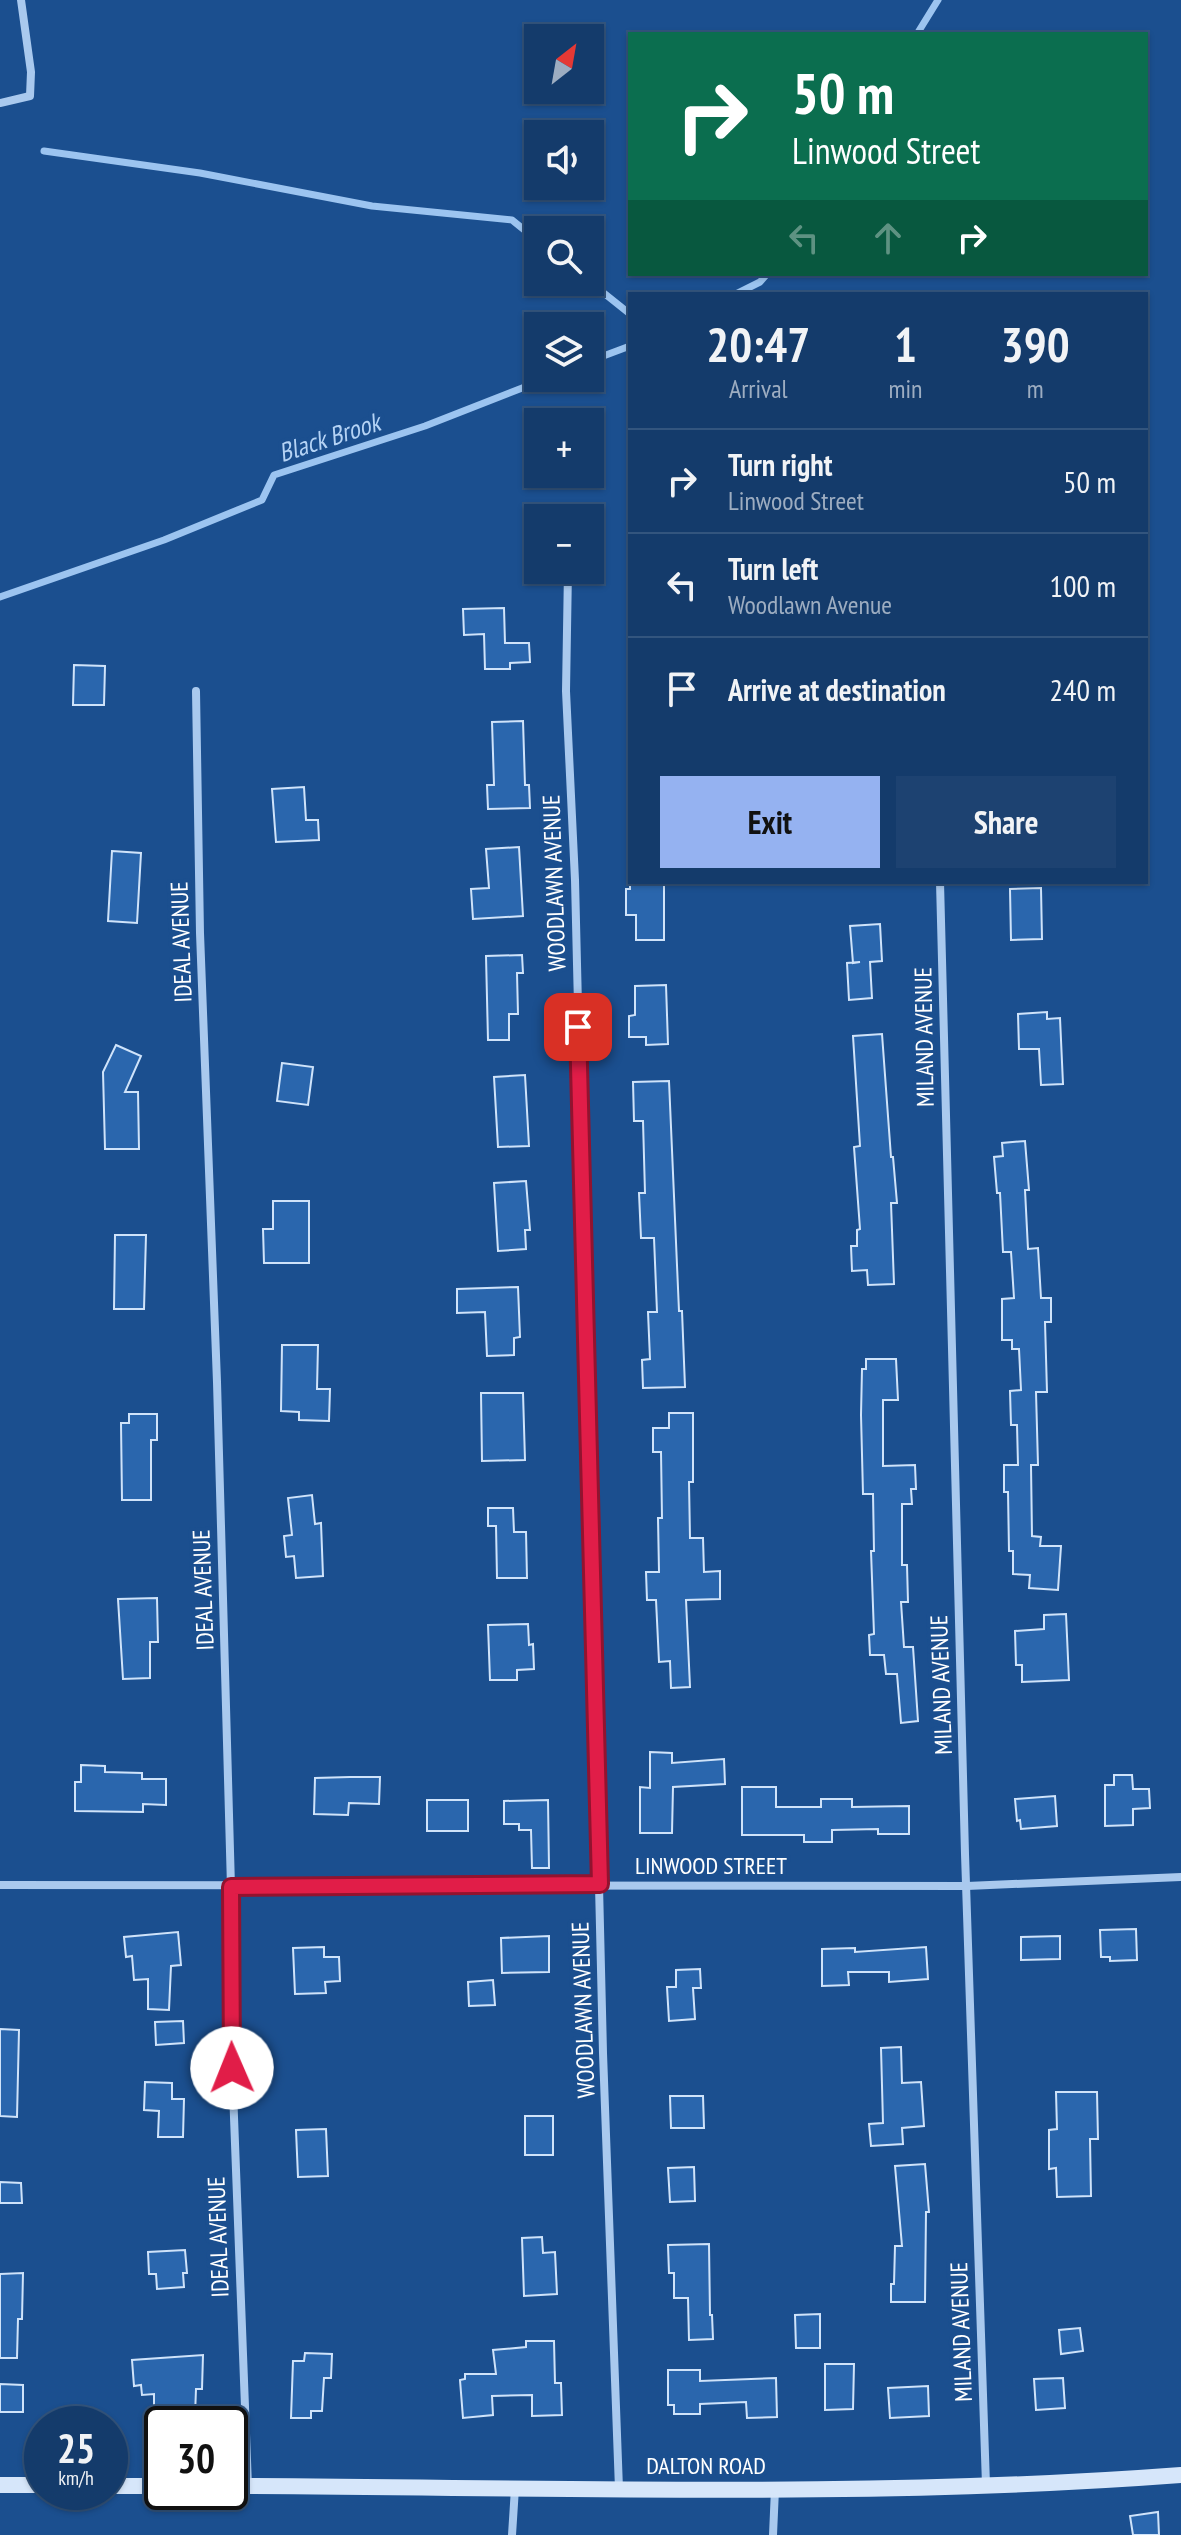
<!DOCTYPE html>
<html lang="en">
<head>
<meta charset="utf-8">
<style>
  :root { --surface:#143b6b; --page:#1d4271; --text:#f1f3f6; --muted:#9dadc1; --line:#33557e; --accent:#95b2f1 }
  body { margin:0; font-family:"PT Sans Narrow",sans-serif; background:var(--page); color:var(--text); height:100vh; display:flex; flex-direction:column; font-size:30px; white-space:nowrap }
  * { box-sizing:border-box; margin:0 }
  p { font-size:26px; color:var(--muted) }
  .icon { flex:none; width:44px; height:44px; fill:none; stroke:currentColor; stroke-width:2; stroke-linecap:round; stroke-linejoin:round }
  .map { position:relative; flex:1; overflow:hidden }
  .side { position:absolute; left:628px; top:292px; width:520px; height:592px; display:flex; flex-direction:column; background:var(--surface); border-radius:0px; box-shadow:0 2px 6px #0004,0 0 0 2px var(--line) }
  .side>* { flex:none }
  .top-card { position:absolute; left:628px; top:32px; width:520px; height:244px; border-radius:0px; box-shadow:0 2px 6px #0004,0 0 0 2px var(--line); background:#0b6e4f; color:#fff; overflow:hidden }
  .needle { width:52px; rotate:31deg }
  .fabs { position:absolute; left:524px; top:24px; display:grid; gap:16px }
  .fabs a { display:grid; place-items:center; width:80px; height:80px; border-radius:0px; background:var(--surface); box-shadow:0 2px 6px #0004,0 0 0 2px var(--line); font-size:40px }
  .speed { position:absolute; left:24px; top:2406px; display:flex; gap:16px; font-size:40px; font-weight:700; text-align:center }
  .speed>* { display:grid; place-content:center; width:104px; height:104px; border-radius:50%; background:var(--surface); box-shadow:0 2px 6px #0004,0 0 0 2px var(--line); line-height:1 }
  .speed small { font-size:20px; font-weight:400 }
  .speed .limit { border:4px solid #111; border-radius:12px; background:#fff; color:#111 }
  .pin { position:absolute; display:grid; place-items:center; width:68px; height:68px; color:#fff; margin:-34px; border-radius:16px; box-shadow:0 4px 12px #0006 }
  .me { position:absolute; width:88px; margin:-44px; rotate:359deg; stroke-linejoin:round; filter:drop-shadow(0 0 6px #0008) }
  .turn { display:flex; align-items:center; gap:28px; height:168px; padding:0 32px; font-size:36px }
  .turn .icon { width:104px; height:104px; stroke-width:2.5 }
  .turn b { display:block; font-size:56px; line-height:68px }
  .lanes { display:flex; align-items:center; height:76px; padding:0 32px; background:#0003; justify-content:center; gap:40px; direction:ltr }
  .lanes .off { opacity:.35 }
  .eta { display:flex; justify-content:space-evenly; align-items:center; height:136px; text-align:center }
  .eta b { font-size:48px; font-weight:600; line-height:56px }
  .cta { display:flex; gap:16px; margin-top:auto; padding:16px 32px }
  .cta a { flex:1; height:92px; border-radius:0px; background:var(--accent); color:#111; font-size:32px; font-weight:600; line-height:92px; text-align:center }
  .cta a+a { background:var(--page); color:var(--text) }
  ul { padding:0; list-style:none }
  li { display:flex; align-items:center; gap:24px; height:104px; padding:0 32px; border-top:2px solid var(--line) }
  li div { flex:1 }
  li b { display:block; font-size:30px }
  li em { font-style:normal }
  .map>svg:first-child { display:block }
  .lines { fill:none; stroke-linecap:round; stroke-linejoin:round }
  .stream { stroke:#9cc4f0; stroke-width:7 }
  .building { fill:#2a66ad; stroke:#cfe3fa; stroke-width:2 }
  .street { stroke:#a9c9ee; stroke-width:8 }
  .secondary { stroke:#d6e6fa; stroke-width:16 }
  .route-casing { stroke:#92132f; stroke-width:20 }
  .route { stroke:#e11d48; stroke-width:14 }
  .labels { text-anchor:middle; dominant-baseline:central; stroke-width:8; stroke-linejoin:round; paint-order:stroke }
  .street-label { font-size:24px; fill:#fff; stroke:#1b4f8f }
  .water-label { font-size:26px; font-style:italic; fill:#b5d3f5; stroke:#1b4f8f }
</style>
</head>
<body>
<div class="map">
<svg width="1181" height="2535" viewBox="0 0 1181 2535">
  <rect width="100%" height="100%" fill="#1b4f8f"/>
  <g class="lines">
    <g class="stream">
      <path d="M917,34L938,0"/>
      <path d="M44,151L200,173L372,206L512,220L538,241"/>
      <path d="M590,282L630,314"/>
      <path d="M736,294L760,282L767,274"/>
      <path d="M590,361L630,346"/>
      <path d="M0,597L164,540L262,500L274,475L425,426L548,378"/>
    </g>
  </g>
  <g class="building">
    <path d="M504,608L505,643H529L530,662L510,663V669H485L484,634L464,635L463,609Z"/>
    <path d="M74,665L105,666L104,705H73Z"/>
    <path d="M523,721L525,785H529L530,808L488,809L487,785H494L492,722Z"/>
    <path d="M304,787L306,820H318L319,840L276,842L272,789Z"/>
    <path d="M519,847L523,916L473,919L471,889L489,888L486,849Z"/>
    <path d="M112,851L141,853L137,923L108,921Z"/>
    <path d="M664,882V940H636V915H626V889H630V883Z"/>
    <path d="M1041,888L1042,939L1011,940L1010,889Z"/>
    <path d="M880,924L882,961L870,962L872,998L849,1000L847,963L860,962L853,963L850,926Z"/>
    <path d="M522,955L523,973H517L518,1014H509V1040H488L486,956Z"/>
    <path d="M666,985L668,1044L646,1045V1037H629V1016L635,1015V986Z"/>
    <path d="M1047,1012V1019L1060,1018L1063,1084L1041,1085L1039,1049H1019L1018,1014Z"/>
    <path d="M882,1034L891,1157H893L897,1203H891L894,1284L868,1285L867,1270L852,1271L851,1246H857V1230L860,1229L854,1147L860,1146L853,1036Z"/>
    <path d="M116,1045L141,1056L125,1092H138L139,1149H105L103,1072Z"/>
    <path d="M282,1063L313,1067L308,1105L277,1101Z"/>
    <path d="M525,1075L529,1146L498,1147L494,1077Z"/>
    <path d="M669,1081L679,1311H682L685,1387L643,1388L642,1360L650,1359L648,1312H657L654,1238H641L639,1193H645L643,1121H634L633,1082Z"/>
    <path d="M1025,1141L1029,1190H1025L1028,1249L1038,1248L1041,1298H1051V1322H1045L1047,1392H1036L1038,1465H1031L1032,1536L1041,1537L1040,1546H1061L1058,1590L1029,1588L1030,1575L1013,1574V1551H1009L1008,1492H1004V1465H1018L1017,1425H1011L1010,1391L1021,1390L1019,1349H1012V1340H1002V1299L1014,1298L1011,1252H1003L1000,1193H997L994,1157L1003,1156L1002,1143Z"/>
    <path d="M526,1181L530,1230H525L526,1249L498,1251L494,1183Z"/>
    <path d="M273,1201H309V1263H264L263,1229H273Z"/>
    <path d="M115,1235H146L144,1309H114Z"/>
    <path d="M518,1287L520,1337L514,1338V1355L487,1356L485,1312L457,1313V1289Z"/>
    <path d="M282,1345H318L317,1389H330L329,1421L299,1420V1412L281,1411Z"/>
    <path d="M866,1359H896L898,1400H883V1466L915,1465L916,1489H911L912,1504H902V1565H907L908,1602H901L904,1647H913L918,1721L901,1723L897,1674H886L884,1655H870L869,1635L874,1634L871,1551H874L873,1494H863L861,1415L862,1369H866Z"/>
    <path d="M481,1393H523L525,1460L482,1461Z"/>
    <path d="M669,1413H693V1482H689L690,1538H703L704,1572L720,1571V1599L686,1600L690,1687L671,1688L670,1661L659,1662L656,1600H647L646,1572H659L658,1518H662L661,1452H653V1428H669Z"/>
    <path d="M129,1414H157V1440H151V1500H122L121,1423H129Z"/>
    <path d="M312,1495L315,1524L321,1523L323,1576L296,1578L294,1556L286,1557L284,1536L292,1535L288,1498Z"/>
    <path d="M488,1508H513L514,1532H526L527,1578H497L496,1526H488Z"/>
    <path d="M157,1598L158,1642H150V1678L123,1679L118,1599Z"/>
    <path d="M1066,1614L1069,1680L1022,1682V1665H1016L1015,1631L1044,1629V1615Z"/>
    <path d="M528,1624L529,1645L533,1644L534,1669L517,1670V1680H490L488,1625Z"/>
    <path d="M650,1752L672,1753V1763L724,1759L725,1784L673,1787L672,1833H640V1787L650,1788Z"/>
    <path d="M81,1765L105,1766V1772L142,1773V1779H166V1805L143,1804V1812L75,1811V1782H81Z"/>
    <path d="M1114,1775H1132L1133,1789H1149L1150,1808L1133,1809V1825L1105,1826V1785H1114Z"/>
    <path d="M350,1777H380L379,1804L349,1803L348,1815L314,1814L315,1778Z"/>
    <path d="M742,1787H776V1807H821V1799H852V1807L909,1806V1834H878V1829L832,1830V1842H804V1835H742Z"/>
    <path d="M1055,1796L1057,1826L1021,1829L1020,1820L1017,1821L1015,1799Z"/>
    <rect x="427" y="1800" width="41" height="31"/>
    <path d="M548,1800L549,1868H532L531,1830H519V1824H504V1801Z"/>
    <path d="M1136,1929L1137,1960L1110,1961V1957H1101L1100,1930Z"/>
    <path d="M178,1932L181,1965L171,1966L169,2010L148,2009V1979L134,1980L132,1956L126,1957L124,1937Z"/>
    <path d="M549,1936V1972L502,1973L501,1938Z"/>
    <path d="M1060,1936V1959L1021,1960V1937Z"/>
    <path d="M324,1947V1957H339L340,1981L325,1982L326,1993L295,1994L293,1948Z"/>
    <path d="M926,1947L928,1979L889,1982V1972H848L849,1985L822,1986V1949L855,1948V1952Z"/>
    <path d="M700,1969L701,1988H693L695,2019L669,2021L667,1987H676V1970Z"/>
    <path d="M493,1980L495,2005L469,2006L468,1982Z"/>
    <path d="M183,2021L184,2043L156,2045L155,2022Z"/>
    <path d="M0,2029L19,2030L17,2117L0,2116Z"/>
    <path d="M901,2047L902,2083L921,2082L924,2126L902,2128L903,2144L871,2146L869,2124L883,2123L881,2048Z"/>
    <path d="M145,2082L172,2083V2099H184L183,2137H158L159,2111L144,2110Z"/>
    <path d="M1056,2092H1097L1098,2139H1090L1091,2196L1057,2197L1056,2168L1049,2169V2130L1057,2129Z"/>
    <path d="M670,2096H703L704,2128H671Z"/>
    <rect x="525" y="2116" width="28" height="39"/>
    <path d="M326,2129L328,2176L298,2177L296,2130Z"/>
    <path d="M925,2164L929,2212H926L925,2302H891V2284H894L895,2246H902L895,2166Z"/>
    <path d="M694,2167L695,2201L670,2202L668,2168Z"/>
    <path d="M0,2182L21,2183L22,2203H0Z"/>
    <path d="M542,2237L543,2253L555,2252L557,2294L524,2296L522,2238Z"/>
    <path d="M709,2244L710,2315H712L713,2339L689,2340L688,2298H674V2273H669L668,2245Z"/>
    <path d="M185,2250L187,2273H183L184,2287L157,2289L156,2274H149L148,2252Z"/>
    <path d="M23,2273L22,2319H18L17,2358H0V2274Z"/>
    <path d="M820,2314V2348H796L795,2315Z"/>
    <path d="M1080,2328L1083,2351L1061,2354L1059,2330Z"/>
    <path d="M526,2341H554L555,2383H561L562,2415L532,2416V2395L492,2396L493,2415L463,2418L460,2380L465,2379V2374H496L493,2350L526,2347Z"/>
    <path d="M305,2353L332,2354L331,2378H324L322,2411H311V2418H291L293,2361H304Z"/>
    <path d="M203,2355L202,2389H196L195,2416L154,2415V2394L142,2395L141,2385L134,2386L132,2360Z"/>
    <path d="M825,2364H854L853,2409L825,2410Z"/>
    <path d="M668,2370H700V2381L776,2378L777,2417L747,2418L746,2402L700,2404V2414H674V2405H668Z"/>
    <path d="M1063,2378L1065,2408L1036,2410L1034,2379Z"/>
    <path d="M0,2384L23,2385V2412H0Z"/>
    <path d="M928,2386L929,2416L890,2418L888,2388Z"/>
    <path d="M1158,2512L1159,2535H1133L1130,2516Z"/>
  </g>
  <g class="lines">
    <g class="street">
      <path d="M0,103L30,96L31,72L21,0"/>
      <path d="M568,570L566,691L575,880L603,2053L619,2489"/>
      <path d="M196,691L200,933L217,1382L231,1887V2038L248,2486"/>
      <path d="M940,882L965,1854L986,2485"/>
      <path d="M0,1885L967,1886L1181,1877"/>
      <path d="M512,2535L515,2488"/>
      <path d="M773,2535L775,2489"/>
    </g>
    <g class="secondary">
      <path d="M0,2485H42"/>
      <path d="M110,2486H162"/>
      <path d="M230,2486C547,2487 865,2499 1181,2475"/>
    </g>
  </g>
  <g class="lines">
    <g class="route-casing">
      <path id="route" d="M232,2068L231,1887L600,1884L578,1027"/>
    </g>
    <use href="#route" class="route"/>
  </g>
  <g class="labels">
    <g class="street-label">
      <text transform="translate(554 883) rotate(-92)">WOODLAWN AVENUE</text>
      <text transform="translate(181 942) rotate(-92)">IDEAL AVENUE</text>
      <text transform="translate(924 1037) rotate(-91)">MILAND AVENUE</text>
      <text transform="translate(203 1590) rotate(-92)">IDEAL AVENUE</text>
      <text transform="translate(941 1685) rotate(-92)">MILAND AVENUE</text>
      <text x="711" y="1865">LINWOOD STREET</text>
      <text transform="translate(583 2010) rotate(-92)">WOODLAWN AVENUE</text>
      <text transform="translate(218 2237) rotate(-92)">IDEAL AVENUE</text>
      <text transform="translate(961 2332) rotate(-92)">MILAND AVENUE</text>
      <text x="706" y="2465">DALTON ROAD</text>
    </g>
    <g class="water-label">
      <text transform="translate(329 437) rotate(-18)">Black Brook</text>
    </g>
  </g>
</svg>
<div class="fabs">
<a><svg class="needle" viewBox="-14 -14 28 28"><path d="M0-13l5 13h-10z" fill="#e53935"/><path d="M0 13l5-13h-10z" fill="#9dadc1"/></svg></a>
<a><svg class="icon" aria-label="sound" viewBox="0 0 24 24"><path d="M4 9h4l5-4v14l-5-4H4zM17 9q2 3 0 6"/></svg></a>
<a><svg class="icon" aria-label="search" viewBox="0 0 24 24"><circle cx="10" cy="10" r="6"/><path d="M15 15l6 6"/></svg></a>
<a><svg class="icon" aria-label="layers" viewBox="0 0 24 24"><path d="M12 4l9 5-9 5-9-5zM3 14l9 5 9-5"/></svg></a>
<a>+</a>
<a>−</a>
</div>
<div class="speed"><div>25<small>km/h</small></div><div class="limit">30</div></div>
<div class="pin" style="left:578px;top:1027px;background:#d93025"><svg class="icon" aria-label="arrive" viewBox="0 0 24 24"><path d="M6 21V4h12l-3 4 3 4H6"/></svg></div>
<svg class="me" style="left:232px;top:2068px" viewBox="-20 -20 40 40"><circle r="19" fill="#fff"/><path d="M0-13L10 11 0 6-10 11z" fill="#e11d48"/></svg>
<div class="top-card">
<div class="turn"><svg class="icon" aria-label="right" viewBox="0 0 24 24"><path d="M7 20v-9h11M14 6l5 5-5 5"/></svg><div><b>50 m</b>Linwood Street</div></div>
<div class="lanes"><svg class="icon off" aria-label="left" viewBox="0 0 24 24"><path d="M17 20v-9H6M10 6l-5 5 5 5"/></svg><svg class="icon off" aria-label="ahead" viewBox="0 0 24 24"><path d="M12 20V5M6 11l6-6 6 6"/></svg><svg class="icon" aria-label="right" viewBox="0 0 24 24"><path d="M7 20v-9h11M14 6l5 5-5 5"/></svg></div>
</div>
<section class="side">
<div class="eta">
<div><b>20:47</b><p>Arrival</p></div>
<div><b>1</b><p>min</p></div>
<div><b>390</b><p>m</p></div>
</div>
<ul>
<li><svg class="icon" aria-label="right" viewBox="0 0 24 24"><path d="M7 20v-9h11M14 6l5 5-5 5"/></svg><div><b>Turn right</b><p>Linwood Street</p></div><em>50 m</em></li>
<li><svg class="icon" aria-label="left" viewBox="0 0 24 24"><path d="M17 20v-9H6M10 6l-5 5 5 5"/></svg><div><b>Turn left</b><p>Woodlawn Avenue</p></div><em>100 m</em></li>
<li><svg class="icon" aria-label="arrive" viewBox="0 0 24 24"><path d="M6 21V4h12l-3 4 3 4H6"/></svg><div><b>Arrive at destination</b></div><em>240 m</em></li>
</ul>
<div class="cta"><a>Exit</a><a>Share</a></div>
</section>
</div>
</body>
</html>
